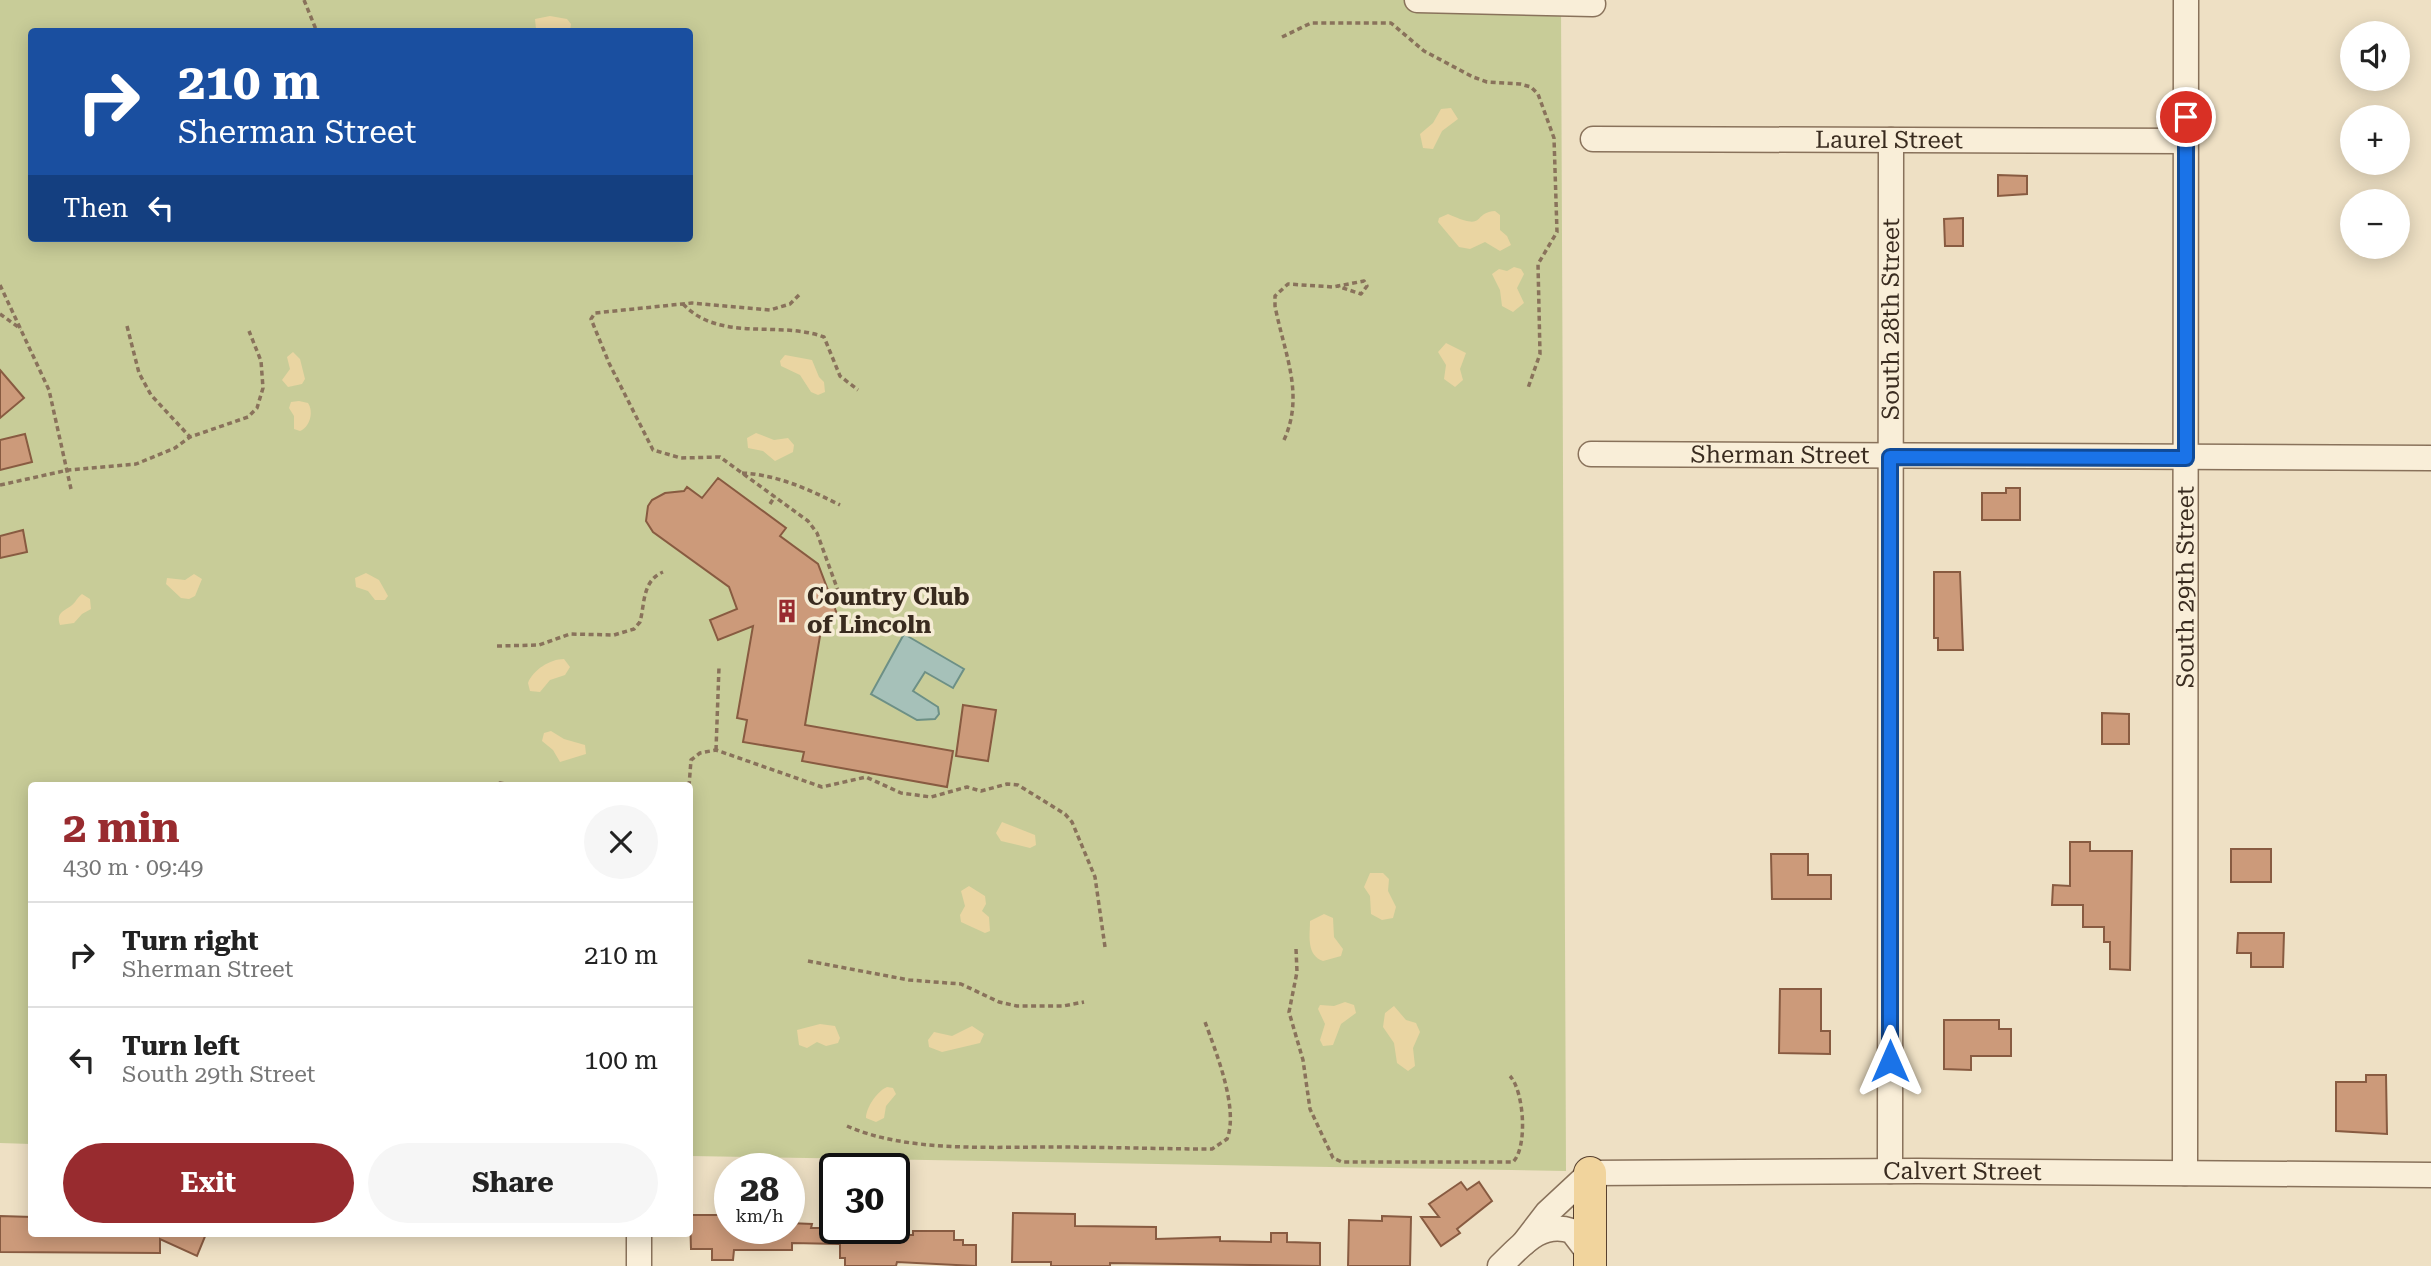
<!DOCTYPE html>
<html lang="en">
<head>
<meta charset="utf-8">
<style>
  :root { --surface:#fff; --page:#f6f6f6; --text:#222; --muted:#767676; --line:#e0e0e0; --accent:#982b2f }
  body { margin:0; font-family:"Roboto Serif",serif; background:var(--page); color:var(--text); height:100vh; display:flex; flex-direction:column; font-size:26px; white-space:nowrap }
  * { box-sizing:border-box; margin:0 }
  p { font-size:23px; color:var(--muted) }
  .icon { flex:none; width:38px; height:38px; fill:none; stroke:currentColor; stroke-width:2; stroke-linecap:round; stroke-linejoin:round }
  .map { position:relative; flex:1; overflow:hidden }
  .drawer { position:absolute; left:28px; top:782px; width:665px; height:455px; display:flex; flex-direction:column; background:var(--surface); border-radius:7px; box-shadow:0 4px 18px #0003 }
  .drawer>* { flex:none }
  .top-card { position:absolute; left:28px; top:28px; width:665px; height:214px; border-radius:7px; box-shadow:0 4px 18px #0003; background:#1a4fa0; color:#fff; overflow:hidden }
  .controls { position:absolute; left:2340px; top:21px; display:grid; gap:14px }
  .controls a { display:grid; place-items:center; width:70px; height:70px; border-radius:50%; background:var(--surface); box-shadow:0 4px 18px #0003; font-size:35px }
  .speed { position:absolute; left:714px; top:1153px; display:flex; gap:14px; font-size:35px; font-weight:700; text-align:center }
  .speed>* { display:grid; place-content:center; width:91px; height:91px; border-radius:50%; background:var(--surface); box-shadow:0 4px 18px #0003; line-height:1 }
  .speed small { font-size:18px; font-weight:400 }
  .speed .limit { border:4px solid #111; border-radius:10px; background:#fff; color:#111 }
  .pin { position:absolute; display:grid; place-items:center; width:60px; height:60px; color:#fff; margin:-30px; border:4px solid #fff; border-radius:50%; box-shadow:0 2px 7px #0007 }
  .me { position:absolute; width:77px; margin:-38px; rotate:0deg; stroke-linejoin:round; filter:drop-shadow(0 0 5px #0008) }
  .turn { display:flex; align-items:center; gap:24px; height:147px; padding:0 35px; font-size:32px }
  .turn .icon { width:91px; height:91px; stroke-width:2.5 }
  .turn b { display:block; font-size:49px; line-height:60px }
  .then { display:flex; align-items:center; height:66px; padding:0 35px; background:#0003; gap:14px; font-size:26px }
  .round { display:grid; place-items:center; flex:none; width:74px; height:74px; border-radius:37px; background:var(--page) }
  .head { display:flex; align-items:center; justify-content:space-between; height:119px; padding:0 35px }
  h1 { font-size:42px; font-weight:700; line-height:52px; color:var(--accent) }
  .primary-button { display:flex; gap:14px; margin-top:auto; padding:14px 35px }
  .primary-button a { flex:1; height:80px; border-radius:42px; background:var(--accent); color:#fff; font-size:28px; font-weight:700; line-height:80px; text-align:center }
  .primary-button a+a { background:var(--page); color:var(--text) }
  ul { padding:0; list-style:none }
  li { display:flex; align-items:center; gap:21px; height:105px; padding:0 35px; border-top:2px solid var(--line) }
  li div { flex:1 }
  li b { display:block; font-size:26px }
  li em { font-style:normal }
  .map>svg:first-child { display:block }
  .green { fill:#c8cc98; fill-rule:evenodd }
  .sand { fill:#ead5a2 }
  .water { fill:#a6c1b9; stroke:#6d9086; stroke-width:2 }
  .building { fill:#cc9a7a; stroke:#885b41; stroke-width:2 }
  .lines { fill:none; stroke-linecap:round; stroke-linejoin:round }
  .minor-casing { stroke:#89725b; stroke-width:27 }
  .major-casing { stroke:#57402f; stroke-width:34 }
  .path { stroke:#89725b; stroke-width:3.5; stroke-dasharray:5 3.5; stroke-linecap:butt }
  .minor { stroke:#f9eed8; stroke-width:24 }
  .major { stroke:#f1d49d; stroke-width:32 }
  .route-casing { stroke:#114b97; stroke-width:18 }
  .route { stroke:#1a73e8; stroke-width:12 }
  .labels { text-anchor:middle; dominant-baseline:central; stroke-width:7; stroke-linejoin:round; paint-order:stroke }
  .street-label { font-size:24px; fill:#392b1f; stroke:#f5ebd4 }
  .poi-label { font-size:24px; font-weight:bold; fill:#392b1f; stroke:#f5ebd4; text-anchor:start }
</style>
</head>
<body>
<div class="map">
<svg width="2431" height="1266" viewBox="0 0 2431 1266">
  <rect width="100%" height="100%" fill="#eee0c4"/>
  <path class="green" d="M0,0H1417L1561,3L1566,1171L690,1156V786H32L31,1144L0,1143ZM32,32H690V238H32Z"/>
  <g class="sand">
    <path d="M550,16L567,19L571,24L570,31L536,29L535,19Z"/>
    <path d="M1451,108L1458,119L1442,131L1433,149L1423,148L1420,134L1433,123L1441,109Z"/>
    <path d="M1495,211L1500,215V230L1507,236L1511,245L1500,251L1485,242L1470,249L1459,247L1438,222L1439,218L1448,214C1488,232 1471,213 1495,211Z"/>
    <path d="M1514,267L1521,269L1524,274L1517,288L1524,303L1513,312L1502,306L1500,290L1492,274L1499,269L1507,271Z"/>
    <path d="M1446,343L1466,353L1460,369L1463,380L1455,387L1444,379L1446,365L1438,352Z"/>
    <path d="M293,352L300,359L305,379L302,384L288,387L282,380L290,369L287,357Z"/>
    <path d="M785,355L812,360L819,377L824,382L825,392L818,395L811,392L800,375L781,366L780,361Z"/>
    <path d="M299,401L308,403C314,412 310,427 300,431L294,429V416L289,408L291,402Z"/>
    <path d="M756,433L774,440L788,438L794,445L793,452L775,461L763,451L748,448L747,438Z"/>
    <path d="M366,573L379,580L388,596L385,600H375L368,591L356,587L355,578Z"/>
    <path d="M194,574L202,579L195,596L189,599L181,598L166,584L167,578L185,580Z"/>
    <path d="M82,594L90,599L91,609L82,614L74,623L60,625C55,610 68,611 75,602C77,599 79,596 82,594Z"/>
    <path d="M564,659L570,667L565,675L550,680L540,692L530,691L528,683C533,670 550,659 564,659Z"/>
    <path d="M551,731L564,739L585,745L586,754L560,762L553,750L542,741L544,733Z"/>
    <path d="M1002,822L1035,835L1036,845L1030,848L1001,841L996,833Z"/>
    <path d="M1370,873H1383L1389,879L1388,891L1396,907L1393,918L1382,920L1371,914L1370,896L1364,887Z"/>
    <path d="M969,886L985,896L986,904L982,911L989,917L990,931L985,933L961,922L960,915L965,906L961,891Z"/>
    <path d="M1324,914L1333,918L1334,937L1343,949L1341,956L1323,961C1306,955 1310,935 1310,921Z"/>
    <path d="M1345,1002L1354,1005L1356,1013L1341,1024L1333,1045L1323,1046L1320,1040L1325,1024L1318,1009L1320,1005L1334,1006Z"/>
    <path d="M1394,1006L1406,1020L1416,1023L1420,1032L1413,1048L1415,1066L1408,1071L1397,1063L1394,1043L1383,1027L1385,1013Z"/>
    <path d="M820,1024L835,1026L840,1038L838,1043L826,1046L817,1042L807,1048L799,1045L797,1030Z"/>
    <path d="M972,1026L984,1034L980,1043L942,1052L929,1047L928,1040L934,1032L952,1036Z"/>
    <path d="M887,1087L893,1088L896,1094L886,1106L884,1118L876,1122L866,1118C866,1108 877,1091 887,1087Z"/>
  </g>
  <path class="water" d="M904,634L964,669L953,688L925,672L913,691L938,707L939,714L935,719L917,720L871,694Z"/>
  <g class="building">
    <path d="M1998,175L2027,176V194L1998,196Z"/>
    <path d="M1963,218V246H1945L1944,219Z"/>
    <path d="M0,370L24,398L0,418Z"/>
    <path d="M25,434L32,462L0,470V440Z"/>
    <path d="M718,478L786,528L780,536L818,564L837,614L815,623L820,636L805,725L953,751L947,787L802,761L804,752L743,742L747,720L737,718L753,626L718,640L710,620L737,609L729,587L653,532L646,521L648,506L652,500L665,493L684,491L687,487L702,498Z"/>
    <path d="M2006,488H2020V520H1982V493H2006Z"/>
    <path d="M23,530L27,552L0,558V536Z"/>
    <path d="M1934,572H1960L1963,650H1938V638H1934Z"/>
    <path d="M963,705L996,710L988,761L956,756Z"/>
    <path d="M2102,713L2129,714V744H2102Z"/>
    <path d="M2070,842H2090V851H2132L2130,970L2110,969V942H2104V927H2083V905H2052L2053,885L2070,886Z"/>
    <rect x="2231" y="849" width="40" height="33"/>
    <path d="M1771,854H1808V875H1831V899H1772Z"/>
    <path d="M2238,933H2284L2283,967H2251V953H2237Z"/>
    <path d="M1780,989H1821V1031H1830V1054L1779,1053Z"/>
    <path d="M1944,1020H1999V1029H2011V1056H1971V1070L1944,1069Z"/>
    <path d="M2366,1075H2386L2387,1134L2336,1131V1082H2366Z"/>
    <path d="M1461,1182L1467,1190L1479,1182L1492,1201L1457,1229L1460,1233L1441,1246L1421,1217H1439L1429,1204Z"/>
    <path d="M1013,1213L1075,1214V1226L1156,1227V1239L1220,1237V1241L1271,1242V1233H1287V1242L1320,1243V1266L1110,1263V1266H1051V1262H1012Z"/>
    <path d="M690,1215H730V1228H789V1223L812,1224L811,1228H877L876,1235H913V1231H954V1240H963V1245H976V1266L897,1262L896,1266H845V1258H840V1244L792,1243V1250H734L733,1260H712V1249H691Z"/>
    <path d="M0,1216L32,1217V1234H206L197,1256L160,1239V1253L0,1252Z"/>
    <path d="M1382,1216L1411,1217L1410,1266H1348L1349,1220L1382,1221Z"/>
  </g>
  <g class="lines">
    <g class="minor-casing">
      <g id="minor">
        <path d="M1417,0L1593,4"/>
        <path id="s1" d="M1593,139L2186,141"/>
        <path id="s2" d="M1591,454L2431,458"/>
        <path id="s3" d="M1890,1171L1891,140"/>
        <path id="s4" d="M2185,1173L2186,0"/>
        <path id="s5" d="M1524,1243L1547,1213L1590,1173L1918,1171L2431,1175"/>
        <path d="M639,1266V1234"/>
        <path d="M1500,1266C1521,1246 1540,1220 1572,1231L1585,1248L1590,1263"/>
      </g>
    </g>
    <g class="major-casing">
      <path id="major" d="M1590,1173V1266"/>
    </g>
    <g class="path">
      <path d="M304,0L317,32"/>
      <path d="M1282,37L1311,23H1391L1424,51L1473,77L1487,82L1520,84L1531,87L1538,94L1554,138L1557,232L1538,264L1540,354L1528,388"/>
      <path d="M0,285L49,390L71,489"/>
      <path d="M799,295L790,304L770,310L692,303L595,313L591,319L609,363L653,450L681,458L720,457L808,521L817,533L844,607"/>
      <path d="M683,304C720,343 778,320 824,337L840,376L858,390"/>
      <path d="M0,314L21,329"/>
      <path d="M127,326L139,373L151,395L190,437"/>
      <path d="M1284,440C1305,394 1284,353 1275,306V296L1288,284L1333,287L1364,281L1367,286L1361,294L1337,286"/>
      <path d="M742,473C778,475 808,489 840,505"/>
      <path d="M0,485L68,470L136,464L175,448L190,437L248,417L257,408L263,388L261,361L249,331"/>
      <path d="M770,504L775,496"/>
      <path d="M497,646L539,645L570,634L614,635L634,629L640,622C645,603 642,581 663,572"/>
      <path d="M716,750L719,667"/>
      <path d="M491,786L500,783L519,786"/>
      <path d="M689,786L691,760L700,753L716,750L822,787L866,777L901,793L931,797L967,787L981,791L1007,784L1018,785L1065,814L1072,822L1095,877L1105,947"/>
      <path d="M690,795V824"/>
      <path d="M1296,949L1297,972L1289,1012L1303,1060L1310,1109L1333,1158L1342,1162H1513C1528,1147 1524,1091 1510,1076"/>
      <path d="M808,961L909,980L961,984L999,1002L1017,1006H1063L1084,1002"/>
      <path d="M847,1126C905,1152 988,1147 1052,1147C1105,1147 1159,1149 1212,1149L1227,1139C1239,1109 1216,1052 1205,1022"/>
    </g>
    <use href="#minor" class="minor"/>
    <use href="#major" class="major"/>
  </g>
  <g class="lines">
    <g class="route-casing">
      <path id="route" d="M1890,1061V457L2186,458V117"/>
    </g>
    <use href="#route" class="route"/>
  </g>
  <defs>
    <g id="building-bare" transform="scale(1.89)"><path d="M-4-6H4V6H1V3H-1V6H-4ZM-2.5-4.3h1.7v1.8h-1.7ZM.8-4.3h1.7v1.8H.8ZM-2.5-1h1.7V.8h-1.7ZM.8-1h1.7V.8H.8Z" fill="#982b2f" stroke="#f5ebd4" stroke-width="2.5" paint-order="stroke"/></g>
  </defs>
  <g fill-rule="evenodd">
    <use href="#building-bare" x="787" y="611"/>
  </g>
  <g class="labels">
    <g class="street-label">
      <text stroke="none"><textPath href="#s1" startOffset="296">Laurel Street</textPath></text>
      <text stroke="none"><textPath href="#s3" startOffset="852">South 28th Street</textPath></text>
      <text stroke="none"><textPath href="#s2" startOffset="189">Sherman Street</textPath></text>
      <text stroke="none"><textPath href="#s4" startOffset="586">South 29th Street</textPath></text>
      <text stroke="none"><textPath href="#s5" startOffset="469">Calvert Street</textPath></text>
    </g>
    <g class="poi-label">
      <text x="807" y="597">Country Club<tspan x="807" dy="28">of Lincoln</tspan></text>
    </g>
  </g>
</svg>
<div class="controls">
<a><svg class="icon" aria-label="sound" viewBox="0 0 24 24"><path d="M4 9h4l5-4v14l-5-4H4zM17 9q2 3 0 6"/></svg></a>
<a>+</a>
<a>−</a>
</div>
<div class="speed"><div>28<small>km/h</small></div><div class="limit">30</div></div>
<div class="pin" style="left:2186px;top:117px;background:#d93025"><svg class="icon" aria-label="arrive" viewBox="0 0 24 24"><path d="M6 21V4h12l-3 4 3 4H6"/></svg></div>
<svg class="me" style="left:1890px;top:1061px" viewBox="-20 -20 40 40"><path d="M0-17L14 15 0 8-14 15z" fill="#1a73e8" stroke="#fff" stroke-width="4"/></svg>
<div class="top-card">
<div class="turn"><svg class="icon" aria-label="right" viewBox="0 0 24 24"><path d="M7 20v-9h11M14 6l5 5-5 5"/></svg><div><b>210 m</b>Sherman Street</div></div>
<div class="then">Then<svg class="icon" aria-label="left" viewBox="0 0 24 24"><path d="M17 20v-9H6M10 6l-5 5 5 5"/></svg></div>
</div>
<section class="drawer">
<div class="head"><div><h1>2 min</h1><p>430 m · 09:49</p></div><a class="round"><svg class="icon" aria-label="close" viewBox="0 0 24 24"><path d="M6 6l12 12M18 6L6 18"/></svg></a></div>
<ul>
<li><svg class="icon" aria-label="right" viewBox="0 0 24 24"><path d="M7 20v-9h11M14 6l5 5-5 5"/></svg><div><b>Turn right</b><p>Sherman Street</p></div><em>210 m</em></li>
<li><svg class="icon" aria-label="left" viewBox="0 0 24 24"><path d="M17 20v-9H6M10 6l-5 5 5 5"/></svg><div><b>Turn left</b><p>South 29th Street</p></div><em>100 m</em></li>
</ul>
<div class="primary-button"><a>Exit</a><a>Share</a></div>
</section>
</div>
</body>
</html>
